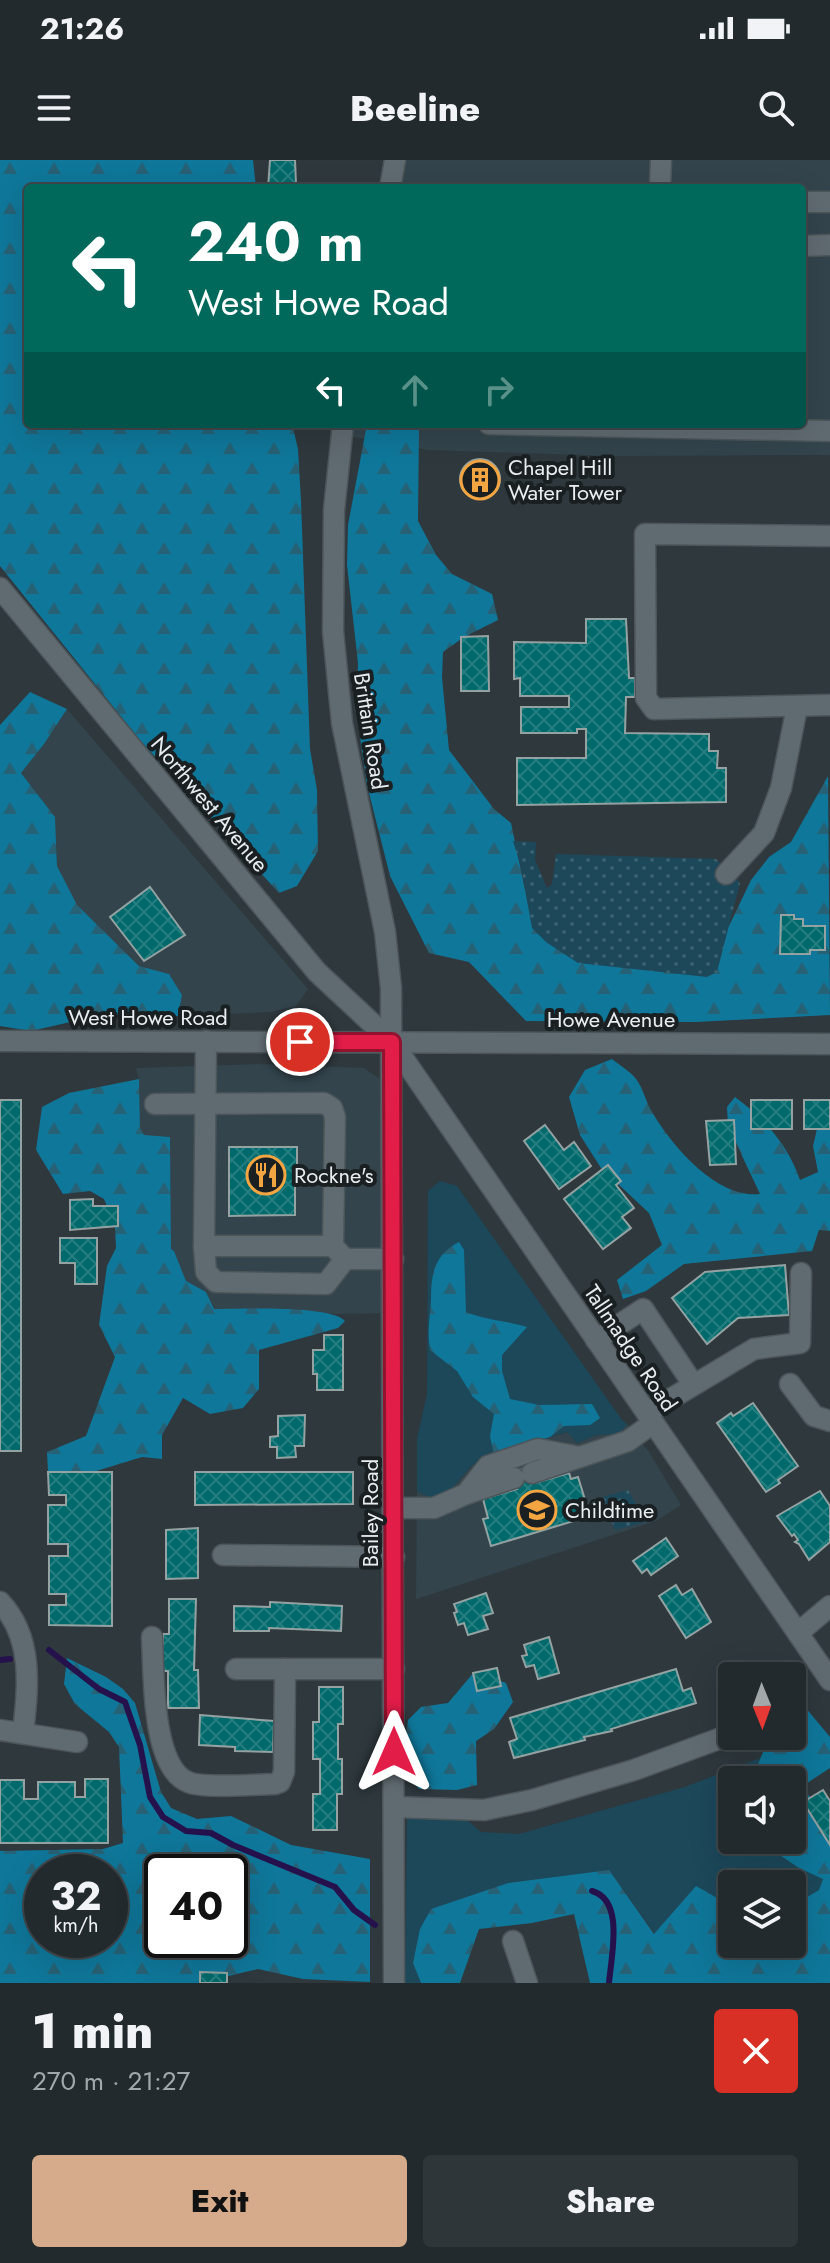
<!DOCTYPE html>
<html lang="en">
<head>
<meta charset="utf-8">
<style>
  :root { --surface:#222a2e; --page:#2e363a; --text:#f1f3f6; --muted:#a2a7aa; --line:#3f464a; --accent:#d6ab8b }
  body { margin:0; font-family:Jost,sans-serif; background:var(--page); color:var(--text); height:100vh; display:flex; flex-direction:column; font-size:30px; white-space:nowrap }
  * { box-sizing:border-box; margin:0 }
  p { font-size:26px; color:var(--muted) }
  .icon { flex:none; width:44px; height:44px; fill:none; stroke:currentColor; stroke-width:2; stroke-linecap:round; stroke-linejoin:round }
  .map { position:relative; height:1823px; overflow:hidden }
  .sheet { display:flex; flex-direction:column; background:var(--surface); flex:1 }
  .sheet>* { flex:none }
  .guide { position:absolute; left:24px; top:24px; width:782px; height:244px; border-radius:8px; box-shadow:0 8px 32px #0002,0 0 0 2px var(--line); background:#00695c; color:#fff; overflow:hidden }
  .needle { width:52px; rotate:179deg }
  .buttons { position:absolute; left:718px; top:1502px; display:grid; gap:16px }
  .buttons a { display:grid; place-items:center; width:88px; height:88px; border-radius:8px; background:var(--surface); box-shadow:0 8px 32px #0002,0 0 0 2px var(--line); font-size:40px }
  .speed { position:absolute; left:24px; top:1694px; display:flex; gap:16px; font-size:40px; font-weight:700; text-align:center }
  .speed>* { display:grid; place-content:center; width:104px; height:104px; border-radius:50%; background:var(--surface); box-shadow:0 8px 32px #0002,0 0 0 2px var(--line); line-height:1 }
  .speed small { font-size:20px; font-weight:400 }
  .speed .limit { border:4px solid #111; border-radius:12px; background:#fff; color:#111 }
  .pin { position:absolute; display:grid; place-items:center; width:68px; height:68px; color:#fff; margin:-34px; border:4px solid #fff; border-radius:50%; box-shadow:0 2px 8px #0007 }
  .me { position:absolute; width:88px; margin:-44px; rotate:0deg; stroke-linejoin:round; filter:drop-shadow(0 0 6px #0008) }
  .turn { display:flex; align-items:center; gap:28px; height:168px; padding:0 32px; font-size:36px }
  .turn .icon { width:104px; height:104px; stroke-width:2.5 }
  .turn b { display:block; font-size:56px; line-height:68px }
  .lanes { display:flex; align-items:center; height:76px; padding:0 32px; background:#0003; justify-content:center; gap:40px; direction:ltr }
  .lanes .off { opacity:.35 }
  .round { display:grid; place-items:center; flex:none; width:84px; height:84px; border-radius:8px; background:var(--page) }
  .overview { display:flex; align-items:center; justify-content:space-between; height:136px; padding:0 32px }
  h1 { font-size:48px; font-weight:800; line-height:60px }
  .action { display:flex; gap:16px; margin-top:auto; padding:16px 32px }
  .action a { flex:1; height:92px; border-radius:8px; background:var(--accent); color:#111; font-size:32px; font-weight:800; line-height:92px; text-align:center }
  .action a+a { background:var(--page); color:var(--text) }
  .status { display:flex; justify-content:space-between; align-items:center; height:56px; padding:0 40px; background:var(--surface); direction:ltr }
  .status svg { height:22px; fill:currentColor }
  header { display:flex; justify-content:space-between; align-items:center; height:104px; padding:0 32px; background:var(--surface); font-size:36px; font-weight:800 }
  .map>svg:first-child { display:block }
  .built { fill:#33444c }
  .green { fill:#1c485a }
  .forest { fill:url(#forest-firs); fill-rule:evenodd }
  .park { fill:url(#park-dots) }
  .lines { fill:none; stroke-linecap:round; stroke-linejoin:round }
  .stream { stroke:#25114c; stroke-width:6 }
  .building { fill:url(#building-cross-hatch); stroke:#94a2a2; stroke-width:2 }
  .minor-casing { stroke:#4c5559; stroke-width:23 }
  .minor { stroke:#606b71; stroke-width:20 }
  .route-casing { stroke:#92132f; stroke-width:20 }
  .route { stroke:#e11d48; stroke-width:14 }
  .labels { text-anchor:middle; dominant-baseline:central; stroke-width:8; stroke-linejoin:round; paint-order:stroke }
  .poi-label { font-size:22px; fill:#e7edf1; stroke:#1a1f21; text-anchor:start }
  .street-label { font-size:22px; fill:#e7edf1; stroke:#1a1f21 }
</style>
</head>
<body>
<div class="status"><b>21:26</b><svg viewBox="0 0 49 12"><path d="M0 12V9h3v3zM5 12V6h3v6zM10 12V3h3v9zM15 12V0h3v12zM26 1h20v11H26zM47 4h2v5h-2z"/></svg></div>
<header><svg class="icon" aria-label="menu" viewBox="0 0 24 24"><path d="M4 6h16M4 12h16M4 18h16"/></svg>Beeline<svg class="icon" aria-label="search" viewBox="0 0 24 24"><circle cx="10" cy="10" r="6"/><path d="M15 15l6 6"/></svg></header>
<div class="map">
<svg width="830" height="1823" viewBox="0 0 830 1823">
  <defs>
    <pattern id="forest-firs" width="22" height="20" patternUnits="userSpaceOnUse" patternTransform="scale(2)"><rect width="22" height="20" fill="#0f779a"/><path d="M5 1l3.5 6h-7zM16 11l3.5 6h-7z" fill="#276175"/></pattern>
    <pattern id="park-dots" width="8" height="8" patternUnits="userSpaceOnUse" patternTransform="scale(2)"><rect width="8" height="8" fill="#1c485a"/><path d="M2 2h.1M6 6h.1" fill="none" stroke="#3d6372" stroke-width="1.8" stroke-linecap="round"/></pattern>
    <pattern id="building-cross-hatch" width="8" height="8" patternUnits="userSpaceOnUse" patternTransform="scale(2)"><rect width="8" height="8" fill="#00696b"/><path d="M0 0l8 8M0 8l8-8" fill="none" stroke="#257f81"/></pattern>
  </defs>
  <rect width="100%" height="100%" fill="#2e383d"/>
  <g class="built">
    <path d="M395,0H830V295L613,296L428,290L342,275L343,264H802V28H390Z"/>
    <path d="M67,549L308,829L296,846L271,852L178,856L182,835L169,814L139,806L76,745L57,706L55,657L21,613L44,584Z"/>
    <path d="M256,904L364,908L384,922L386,1153L338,1154L214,1149L206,1132L186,1121L174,1091L171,1089L170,977L144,976L140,968L139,920L136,908Z"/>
    <path d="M627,1264L649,1292L681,1345L656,1361L416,1439L417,1331L435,1340L444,1338L471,1306L484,1298L568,1272L577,1283L596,1275L619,1274Z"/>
  </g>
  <g class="green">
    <path d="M440,1021L457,1026L622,1260L627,1264L620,1274L596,1275L577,1283L567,1272L484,1298L471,1306L444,1338L435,1340L417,1331V1279L427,1234L428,1031Z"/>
    <path d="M760,1598L751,1620H732V1680H757L799,1708L823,1718L819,1730L792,1746V1724H732V1755L719,1739L655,1774L609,1710L508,1723L431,1749L413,1802L421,1823H405L407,1659H466L481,1672L519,1674L685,1627Z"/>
  </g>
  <g class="forest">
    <path d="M0,0H253L256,28H28V264H292L298,289L301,341L310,589L317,630L318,691L297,726L279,733L140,580L0,406Z"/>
    <path d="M367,264H419L418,361L436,395L452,414L492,434L498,460L464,477L443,492L442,517L449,590L494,649L511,663L533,768L729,766L751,720L769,697L791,682L828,616L830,855L696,862L526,861L469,802L429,793L390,716L367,625L361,585L357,543L358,503L347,405L348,365Z"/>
    <path d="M30,532L67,549L44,584L21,613L55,657L57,706L77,745L139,806L169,814L182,835L178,856L101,855L31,871L0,866V565Z"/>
    <path d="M612,899C619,905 630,911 636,919C643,928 646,942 652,952C672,986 717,1039 760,1034L728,966L727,947L735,937C765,959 788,985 800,1020L818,1012L813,986L817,969L830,968V1071L819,1070L812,1091L684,1104L646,1131L623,1139L617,1120L662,1085L649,1053L601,1008L580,975L569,937L585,910Z"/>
    <path d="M139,919L140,968L144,975L170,977L171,1089L174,1091L186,1121L206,1132L214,1149C240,1149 330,1145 345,1161L338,1168L259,1190V1229L243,1248L210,1254L183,1238L162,1275V1299L142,1297L93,1312H48L47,1292L86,1276L115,1197L99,1165L107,1106L116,1088L115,1065L104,1039L90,1031L63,1034L36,990L42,947L69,933Z"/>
    <path d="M459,1082L464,1090L466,1152C486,1160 507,1161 527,1167L502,1195V1211L510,1239L539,1245L592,1244L600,1258L590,1265L564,1266L550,1277L494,1295L490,1276L494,1254L473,1237L457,1211L430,1190C427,1171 430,1159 431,1140C431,1114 434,1095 459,1082Z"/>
    <path d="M67,1498L106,1517L123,1529L135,1543L161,1632L171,1648L197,1659L231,1656L291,1685L370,1699V1822L303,1819L258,1809L198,1823H0V1691L103,1689L123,1683L119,1587L109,1572L75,1544L64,1524ZM42,1712H110V1780H42ZM162,1712H230V1780H162Z"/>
    <path d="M475,1511L506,1523L513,1542L494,1569L476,1581L477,1625L457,1630L419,1629L405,1612L404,1589L408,1560L421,1547L448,1543Z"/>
    <path d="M805,1547L830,1577V1608L801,1627L830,1659V1823H590L574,1754L532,1763L479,1769L460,1823H421L413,1803L420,1769L431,1749L508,1723L609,1710L654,1774L696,1726C729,1744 732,1746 732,1784H792V1746L819,1730L823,1719L799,1708L757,1680H792V1620H751L770,1576H792V1557Z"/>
  </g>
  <g class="park">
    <path d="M513,681L536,682L535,700L547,728L552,724L556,694L716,699L740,723L717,812L707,817L578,803L546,782L532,768L521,707Z"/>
    <path d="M628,1330L646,1362L615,1370L603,1337Z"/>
  </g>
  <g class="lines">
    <g class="stream">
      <path d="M49,1490L99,1529L125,1542L140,1585L150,1637L163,1657L186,1671L211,1673L233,1685L335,1727L354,1750L375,1765"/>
      <path d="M0,1500L10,1499"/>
      <path d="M592,1731C625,1740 611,1797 609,1823"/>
    </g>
  </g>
  <g class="building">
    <path d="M270,0H295L296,24L293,28H268Z"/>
    <circle cx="480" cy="319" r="20"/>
    <path d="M586,459H626L629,518H635V537H626L625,573L709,574V591H718L717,608H726V642L517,645V598H586V569H577V573H521V547H569V536H520V518L514,519V482L586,483Z"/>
    <path d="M488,476L489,531H461V477Z"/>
    <path d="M150,727L185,775L144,801L110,757Z"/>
    <path d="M781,755H794V759H803V766H825V790H810V794H780Z"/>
    <rect x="0" y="940" width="21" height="351"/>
    <rect x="751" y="940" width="41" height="29"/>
    <rect x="804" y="940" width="26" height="29"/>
    <path d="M734,960L736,1004L710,1005L706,961Z"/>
    <path d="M545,965L564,990L574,982L591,1006L559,1029L524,981Z"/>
    <path d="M229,987H297V1007H304L303,1024L295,1023V1055L229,1056Z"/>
    <path d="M608,1005L621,1021L616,1025L634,1048L622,1057L631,1068L603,1089L564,1039Z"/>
    <path d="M93,1039V1046H118V1066L70,1070V1040Z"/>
    <path d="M60,1078H97V1124H75V1103H60Z"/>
    <path d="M785,1105L789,1155L738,1158L707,1184L672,1138L705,1112Z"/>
    <path d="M324,1175H343V1230H317V1214H313V1190H324Z"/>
    <path d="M753,1243L798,1306L778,1320L780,1323L766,1332L717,1263L731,1253L733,1256Z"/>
    <path d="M305,1255L304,1286H295L296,1297L277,1298V1287H270V1277L278,1276V1256Z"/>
    <path d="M530,1307L535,1323L569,1313L571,1319L578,1317L590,1356L491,1386L483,1359L488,1358L483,1339L517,1329L512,1312Z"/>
    <path d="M48,1312H112V1466L49,1465V1445H66V1434H49V1396H68V1384H48V1345H66V1335H49Z"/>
    <path d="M195,1312H353V1344L195,1345Z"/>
    <path d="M820,1331L830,1346V1382L809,1400L799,1384L795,1382L798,1380L794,1374L792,1376L777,1356Z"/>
    <path d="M198,1368V1418L166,1419V1370Z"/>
    <path d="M666,1378L678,1396L651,1415L647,1409L642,1413L633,1401Z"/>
    <path d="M676,1425L682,1435L692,1429L711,1462L686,1478L659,1436Z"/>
    <path d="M486,1433L493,1453L483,1456L488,1469L468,1475L464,1463L458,1465L454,1453L457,1452L454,1444Z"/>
    <path d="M169,1439H196L194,1510H198L199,1548H168V1511H163V1474H169Z"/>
    <path d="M270,1442L342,1446L341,1471L269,1468V1471H234V1446L270,1447Z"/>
    <path d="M549,1477L559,1513L538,1519L534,1505L526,1507L522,1496L527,1495L524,1485Z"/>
    <path d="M497,1508L501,1526L477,1531L473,1513Z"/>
    <path d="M676,1509L683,1531L691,1528L696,1543L611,1569L612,1571L584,1577L585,1580L514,1598L509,1582L517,1579L510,1558Z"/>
    <path d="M319,1527H343V1564H338V1599H342V1634H337V1670H313V1634H320V1599H313V1562H319Z"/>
    <path d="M200,1555L274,1561L273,1592L235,1591V1587L199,1585Z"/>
    <path d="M85,1619H108V1683H0V1620H24V1639H38V1622H75V1637H85Z"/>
    <path d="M823,1630L830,1641V1685L803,1642Z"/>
    <path d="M200,1812L227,1813V1823H200Z"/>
  </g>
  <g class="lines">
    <g class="minor-casing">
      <g id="minor">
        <path d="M390,28L395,0"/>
        <path d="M660,28L661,0"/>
        <path d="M802,42H830"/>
        <path d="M802,86L830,85"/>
        <path d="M343,264L334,350L333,471L342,563L385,772L391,828L394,1823"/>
        <path d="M489,264L830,271"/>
        <path d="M830,376L645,374L646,538L654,549L830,545"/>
        <path d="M0,428L317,812L392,882L830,1520"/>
        <path d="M726,714L764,673L781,628L797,547"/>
        <path d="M0,881L830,884"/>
        <path d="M206,881L204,1086H333L345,1099H393"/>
        <path d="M155,944L324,943L332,948L335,957L333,1086"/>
        <path d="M204,1086L206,1112L216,1122L326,1124L345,1099"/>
        <path d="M596,1180L643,1149L693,1224"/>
        <path d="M790,1224L814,1256L830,1261"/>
        <path d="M647,1253L754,1189L800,1183L801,1113"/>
        <path d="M532,1313L577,1298"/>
        <path d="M466,1334L514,1318"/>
        <path d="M394,1348H434L466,1334L488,1306L538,1289L580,1297L628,1281L653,1263"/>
        <path d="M223,1395L394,1397"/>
        <path d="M0,1442C34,1478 28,1527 23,1573"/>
        <path d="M798,1473L830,1446"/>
        <path d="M152,1477C154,1511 151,1607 188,1622C204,1629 256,1624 275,1624L280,1622L284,1612L285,1509H394"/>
        <path d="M236,1509H285"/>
        <path d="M0,1570L77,1582"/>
        <path d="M394,1647L484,1650L532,1640L634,1610L732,1574"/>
        <path d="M513,1781L527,1823"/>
      </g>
    </g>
    <use href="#minor" class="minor"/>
  </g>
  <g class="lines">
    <g class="route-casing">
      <path id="route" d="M300,882H392L394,1592"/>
    </g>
    <use href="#route" class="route"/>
  </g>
  <defs>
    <g id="building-ring" transform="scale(2)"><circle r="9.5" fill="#1a1f21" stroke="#f2a541" stroke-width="1.5"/><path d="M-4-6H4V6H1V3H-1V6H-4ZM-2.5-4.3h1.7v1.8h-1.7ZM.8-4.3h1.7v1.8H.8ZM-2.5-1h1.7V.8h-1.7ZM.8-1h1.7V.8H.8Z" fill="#f2a541"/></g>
    <g id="restaurant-ring" transform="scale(2)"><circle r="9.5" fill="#1a1f21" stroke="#f2a541" stroke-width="1.5"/><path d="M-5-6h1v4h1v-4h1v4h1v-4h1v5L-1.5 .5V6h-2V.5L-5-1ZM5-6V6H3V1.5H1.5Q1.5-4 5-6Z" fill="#f2a541"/></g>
    <g id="school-ring" transform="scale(2)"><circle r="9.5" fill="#1a1f21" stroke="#f2a541" stroke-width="1.5"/><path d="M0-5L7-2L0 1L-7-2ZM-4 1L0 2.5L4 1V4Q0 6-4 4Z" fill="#f2a541"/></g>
  </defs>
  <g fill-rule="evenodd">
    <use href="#building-ring" x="480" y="320"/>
    <use href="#restaurant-ring" x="266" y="1015"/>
    <use href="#school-ring" x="537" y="1350"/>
  </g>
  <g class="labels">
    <g class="poi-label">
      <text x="508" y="307">Chapel Hill<tspan x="508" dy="25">Water Tower</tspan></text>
      <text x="294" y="1015">Rockne's</text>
      <text x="565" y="1350">Childtime</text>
    </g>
    <g class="street-label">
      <text transform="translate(371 571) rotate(81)">Brittain Road</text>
      <text transform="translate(210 644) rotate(50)">Northwest Avenue</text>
      <text x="148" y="857">West Howe Road</text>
      <text x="611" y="859">Howe Avenue</text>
      <text transform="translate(631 1188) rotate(56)">Tallmadge Road</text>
      <text transform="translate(370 1353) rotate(-90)">Bailey Road</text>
    </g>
  </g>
</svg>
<div class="buttons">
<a><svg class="needle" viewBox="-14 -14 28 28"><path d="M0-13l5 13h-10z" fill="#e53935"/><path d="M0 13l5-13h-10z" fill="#a2a7aa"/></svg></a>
<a><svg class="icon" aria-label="sound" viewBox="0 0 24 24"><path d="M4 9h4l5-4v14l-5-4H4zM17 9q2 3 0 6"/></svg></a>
<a><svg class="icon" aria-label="layers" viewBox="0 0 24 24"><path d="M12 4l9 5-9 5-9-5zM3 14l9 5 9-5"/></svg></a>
</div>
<div class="speed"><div>32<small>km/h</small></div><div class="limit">40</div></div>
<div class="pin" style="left:300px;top:882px;background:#d93025"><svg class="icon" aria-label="arrive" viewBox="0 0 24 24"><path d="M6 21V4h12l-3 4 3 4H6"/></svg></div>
<svg class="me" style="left:394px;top:1592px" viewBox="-20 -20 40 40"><path d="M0-17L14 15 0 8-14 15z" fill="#e11d48" stroke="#fff" stroke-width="4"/></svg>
<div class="guide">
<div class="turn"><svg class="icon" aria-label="left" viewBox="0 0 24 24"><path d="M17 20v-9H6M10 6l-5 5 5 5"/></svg><div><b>240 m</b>West Howe Road</div></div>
<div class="lanes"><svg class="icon" aria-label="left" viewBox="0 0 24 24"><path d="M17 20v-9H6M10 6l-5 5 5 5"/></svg><svg class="icon off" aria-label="ahead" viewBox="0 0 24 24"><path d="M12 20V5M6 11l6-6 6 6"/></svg><svg class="icon off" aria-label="right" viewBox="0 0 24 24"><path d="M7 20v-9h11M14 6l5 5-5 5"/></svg></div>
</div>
</div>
<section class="sheet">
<div class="overview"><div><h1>1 min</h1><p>270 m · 21:27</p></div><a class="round" style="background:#d93025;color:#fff"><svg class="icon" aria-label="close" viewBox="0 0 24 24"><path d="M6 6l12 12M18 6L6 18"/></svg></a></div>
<div class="action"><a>Exit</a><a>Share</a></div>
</section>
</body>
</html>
